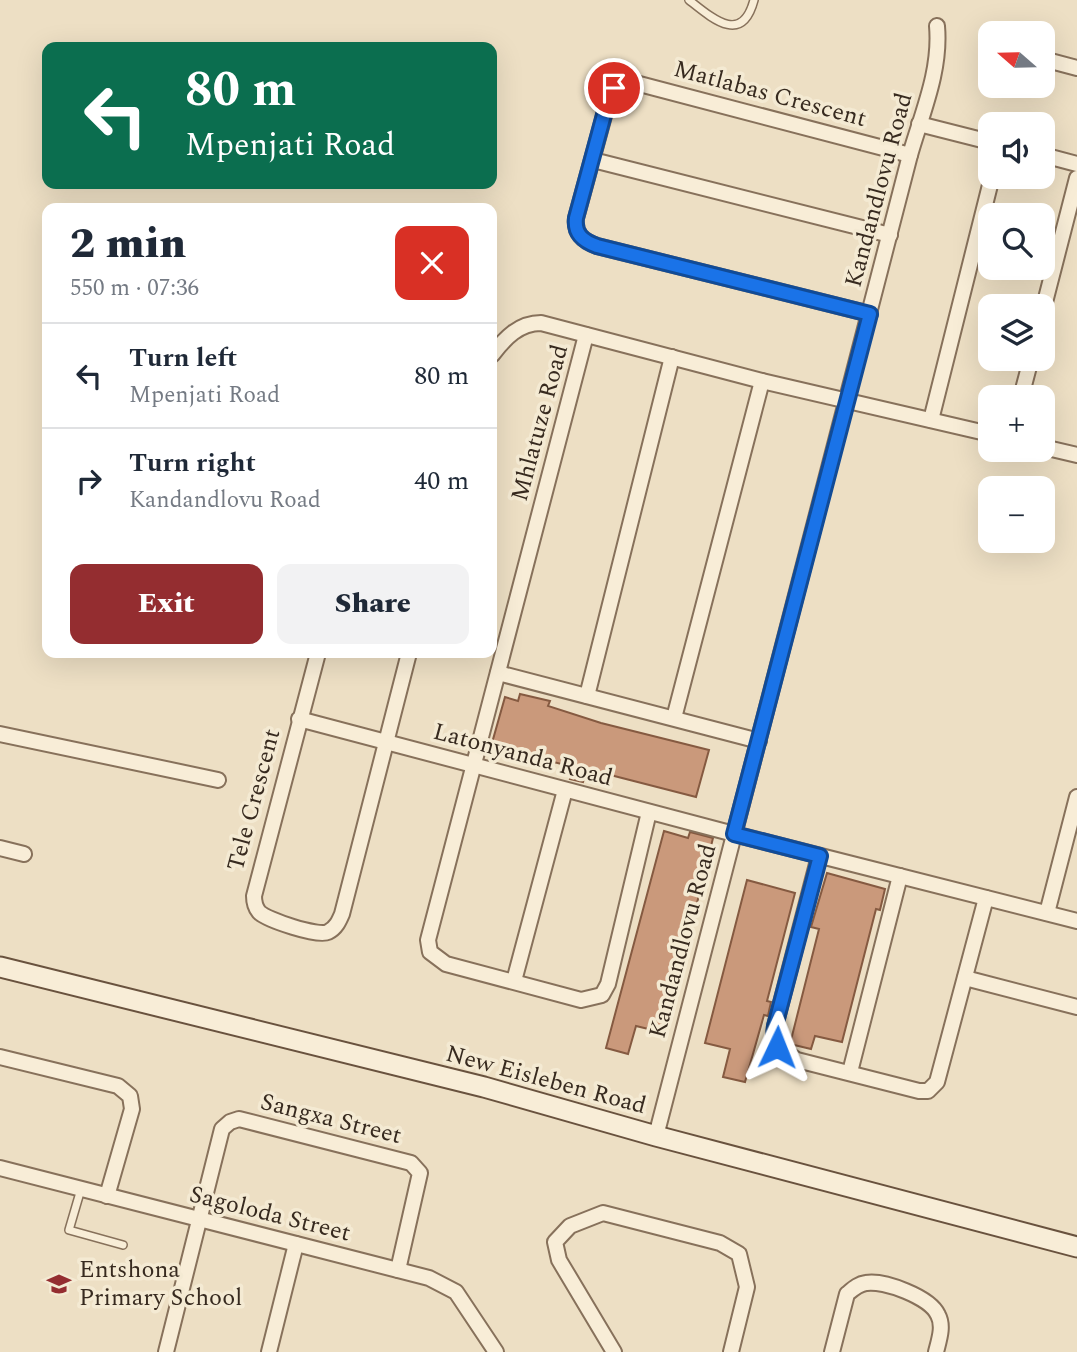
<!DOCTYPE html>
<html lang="en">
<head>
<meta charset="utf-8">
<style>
  :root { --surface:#fff; --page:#f2f2f3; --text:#1f2937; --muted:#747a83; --line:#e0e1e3; --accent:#942d30 }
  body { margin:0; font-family:Spectral,serif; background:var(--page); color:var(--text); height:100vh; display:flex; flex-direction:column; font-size:26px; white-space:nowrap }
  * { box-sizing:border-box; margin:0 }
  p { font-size:23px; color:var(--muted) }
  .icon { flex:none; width:38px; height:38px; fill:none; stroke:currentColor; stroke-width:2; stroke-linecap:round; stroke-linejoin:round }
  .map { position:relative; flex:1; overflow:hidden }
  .panel { position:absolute; left:42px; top:203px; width:455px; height:455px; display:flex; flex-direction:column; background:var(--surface); border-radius:14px; box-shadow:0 7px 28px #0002 }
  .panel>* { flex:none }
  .hud { position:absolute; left:42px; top:42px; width:455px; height:147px; border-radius:14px; box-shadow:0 7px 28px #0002; background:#0b6e4f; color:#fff; overflow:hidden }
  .needle { width:46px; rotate:290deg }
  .controls { position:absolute; left:978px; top:21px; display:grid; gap:14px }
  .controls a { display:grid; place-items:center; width:77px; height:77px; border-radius:14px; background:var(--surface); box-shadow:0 7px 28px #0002; font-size:35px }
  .pin { position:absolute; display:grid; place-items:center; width:60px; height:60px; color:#fff; margin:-30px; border:4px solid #fff; border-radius:50%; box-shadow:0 2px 7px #0007 }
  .me { position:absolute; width:77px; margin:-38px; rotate:2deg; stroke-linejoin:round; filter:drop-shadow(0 0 5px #0008) }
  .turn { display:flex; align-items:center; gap:24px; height:147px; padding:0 28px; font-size:32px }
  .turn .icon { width:91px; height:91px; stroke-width:2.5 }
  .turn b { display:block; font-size:49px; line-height:60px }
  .round { display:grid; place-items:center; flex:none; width:74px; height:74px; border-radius:14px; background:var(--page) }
  .summary { display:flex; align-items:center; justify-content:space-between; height:119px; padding:0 28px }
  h1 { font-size:42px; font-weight:800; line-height:52px }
  .button { display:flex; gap:14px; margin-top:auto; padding:14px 28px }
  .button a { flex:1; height:80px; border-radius:14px; background:var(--accent); color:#fff; font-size:28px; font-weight:800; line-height:80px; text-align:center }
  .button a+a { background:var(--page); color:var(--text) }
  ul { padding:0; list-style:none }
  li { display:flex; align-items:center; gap:21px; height:105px; padding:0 28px; border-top:2px solid var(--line) }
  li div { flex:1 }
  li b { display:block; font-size:26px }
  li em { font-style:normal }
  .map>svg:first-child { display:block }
  .building { fill:#ca997b; stroke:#855a41; stroke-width:2 }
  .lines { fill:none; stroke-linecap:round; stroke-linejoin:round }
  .lane-casing { stroke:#87715b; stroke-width:10 }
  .street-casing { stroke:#87715b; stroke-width:18 }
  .secondary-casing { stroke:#69523e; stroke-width:23 }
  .lane { stroke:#f8edd7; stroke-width:7 }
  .street { stroke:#f8edd7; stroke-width:14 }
  .secondary { stroke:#f8edd7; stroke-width:19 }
  .route-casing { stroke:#114b97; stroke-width:18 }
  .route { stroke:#1a73e8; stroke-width:12 }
  .labels { text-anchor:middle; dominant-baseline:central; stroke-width:7; stroke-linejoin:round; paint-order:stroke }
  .street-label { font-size:24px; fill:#372a1f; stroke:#f4ead3 }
  .poi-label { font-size:24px; fill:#372a1f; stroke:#f4ead3; text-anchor:start }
</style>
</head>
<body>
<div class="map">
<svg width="1077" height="1352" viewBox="0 0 1077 1352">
  <rect width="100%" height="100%" fill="#eddfc4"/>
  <g class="building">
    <path d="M520,694L550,701L548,706L601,723L709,750L696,797L587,769L583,782L570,779L574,767L504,750L505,748L492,743L505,697L518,701Z"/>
    <path d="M664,831L688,838L690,832L713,838L665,1033L636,1026L628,1054L606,1048Z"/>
    <path d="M827,873L885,889L880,910L876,909L842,1042L815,1036L811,1049L790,1044L819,929L811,927Z"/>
    <path d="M747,880L795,893L767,1001L771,1002L768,1016L764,1015L745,1082L723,1077L730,1049L705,1043Z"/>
  </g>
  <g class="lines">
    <g class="lane-casing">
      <g id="lane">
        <path d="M689,0C713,19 742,45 754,0"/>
        <path d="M81,1189L69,1230L123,1245"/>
      </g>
    </g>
    <g class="street-casing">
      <g id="street">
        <path d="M1043,59L1077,68"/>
        <path d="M919,124L990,142"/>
        <path d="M1043,155L1077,164"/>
        <path d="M593,160L890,235"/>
        <path d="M1043,310L1077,178"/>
        <path d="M870,314L597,246C583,241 574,234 576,218L610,94L620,84L628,81L910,155"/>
        <path d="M586,335L428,940L430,952L446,964L581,1000L602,995L608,984L649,812"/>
        <path d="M492,355C505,338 519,323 541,323L762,381L990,434"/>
        <path d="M1021,397L1031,359"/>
        <path d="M931,420L992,177"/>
        <path d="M1043,447L1077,455"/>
        <path d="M318,653L254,896C254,902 255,907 259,912C267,920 318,937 328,932C336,928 339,921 342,914L409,653"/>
        <path d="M498,673L759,741"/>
        <path d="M587,696L672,357"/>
        <path d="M674,718L762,381"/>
        <path d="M299,719L734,834L1077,921"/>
        <path d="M0,734L218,780"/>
        <path d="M0,848L24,854"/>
        <path d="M819,856L775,1026L774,1036L777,1047L797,1060L919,1091H928L937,1082L986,898"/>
        <path d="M1047,913L1077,797"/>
        <path d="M965,978L1077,1007"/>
        <path d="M514,981L565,790"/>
        <path d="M0,1057L118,1086L130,1096L132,1109L107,1196"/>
        <path d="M850,1072L900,876"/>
        <path d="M656,1136L910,155C922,113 941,71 937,26"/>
        <path d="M0,1168L429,1278L456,1292L496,1352"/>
        <path d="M166,1352L222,1129L230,1122L239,1119L411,1163L420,1173L398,1270"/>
        <path d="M269,1352L296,1244"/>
        <path d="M614,1352L559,1260L555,1242L570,1226L603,1213L720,1243L739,1254L747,1287L731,1352"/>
        <path d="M832,1352L847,1294C853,1289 858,1284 866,1283C884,1280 930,1297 938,1315C944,1326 939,1340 936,1352"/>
      </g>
    </g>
    <g class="secondary-casing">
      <path id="secondary" d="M0,967L484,1087L656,1136L1077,1247"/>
    </g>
    <use href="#lane" class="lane"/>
    <use href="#street" class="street"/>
    <use href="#secondary" class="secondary"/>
  </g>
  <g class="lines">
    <g class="route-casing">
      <path id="route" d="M614,88L608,100L576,218C574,234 583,241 597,246L870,314L734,834L820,856L775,1026L774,1036L777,1047"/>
    </g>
    <use href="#route" class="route"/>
  </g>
  <defs>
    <g id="school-bare" transform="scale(1.89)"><path d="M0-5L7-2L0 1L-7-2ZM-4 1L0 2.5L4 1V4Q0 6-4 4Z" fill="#942d30" stroke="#f4ead3" stroke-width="2.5" paint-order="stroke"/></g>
  </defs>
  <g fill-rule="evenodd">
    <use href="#school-bare" x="59" y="1284"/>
  </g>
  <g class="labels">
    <g class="street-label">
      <text transform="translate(770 94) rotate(15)">Matlabas Crescent</text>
      <text transform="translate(879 190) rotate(-75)">Kandandlovu Road</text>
      <text transform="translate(540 423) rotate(-75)">Mhlatuze Road</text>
      <text transform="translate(523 755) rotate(15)">Latonyanda Road</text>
      <text transform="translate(254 800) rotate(-75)">Tele Crescent</text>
      <text transform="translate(683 941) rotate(-75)">Kandandlovu Road</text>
      <text transform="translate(546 1080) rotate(15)">New Eisleben Road</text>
      <text transform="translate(331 1119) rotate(14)">Sangxa Street</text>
      <text transform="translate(270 1214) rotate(14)">Sagoloda Street</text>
    </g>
    <g class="poi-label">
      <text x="79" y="1270">Entshona<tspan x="79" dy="28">Primary School</tspan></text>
    </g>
  </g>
</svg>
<div class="controls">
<a><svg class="needle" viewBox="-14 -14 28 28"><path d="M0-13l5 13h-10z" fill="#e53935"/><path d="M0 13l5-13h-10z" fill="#747a83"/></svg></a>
<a><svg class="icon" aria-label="sound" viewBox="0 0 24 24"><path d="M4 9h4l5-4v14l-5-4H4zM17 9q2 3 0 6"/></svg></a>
<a><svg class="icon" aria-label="search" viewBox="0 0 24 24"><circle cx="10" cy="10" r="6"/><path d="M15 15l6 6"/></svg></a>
<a><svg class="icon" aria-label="layers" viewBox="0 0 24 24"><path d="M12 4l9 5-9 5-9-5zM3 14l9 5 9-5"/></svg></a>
<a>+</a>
<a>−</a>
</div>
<div class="pin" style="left:614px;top:88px;background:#d93025"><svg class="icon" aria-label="arrive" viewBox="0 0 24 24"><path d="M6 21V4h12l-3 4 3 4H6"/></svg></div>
<svg class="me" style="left:777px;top:1047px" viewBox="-20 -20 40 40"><path d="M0-17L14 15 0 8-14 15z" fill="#1a73e8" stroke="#fff" stroke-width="4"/></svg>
<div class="hud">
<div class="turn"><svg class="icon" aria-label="left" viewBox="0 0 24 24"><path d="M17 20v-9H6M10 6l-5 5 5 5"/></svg><div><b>80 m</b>Mpenjati Road</div></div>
</div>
<section class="panel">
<div class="summary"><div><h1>2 min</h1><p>550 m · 07:36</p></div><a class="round" style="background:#d93025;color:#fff"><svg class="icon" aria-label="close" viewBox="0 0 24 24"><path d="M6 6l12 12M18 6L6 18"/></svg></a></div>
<ul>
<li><svg class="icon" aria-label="left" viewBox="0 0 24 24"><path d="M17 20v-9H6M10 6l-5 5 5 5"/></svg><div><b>Turn left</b><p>Mpenjati Road</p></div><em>80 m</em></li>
<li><svg class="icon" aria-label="right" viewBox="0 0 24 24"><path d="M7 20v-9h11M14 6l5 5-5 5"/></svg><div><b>Turn right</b><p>Kandandlovu Road</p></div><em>40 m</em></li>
</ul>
<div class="button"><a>Exit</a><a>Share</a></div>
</section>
</div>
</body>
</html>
